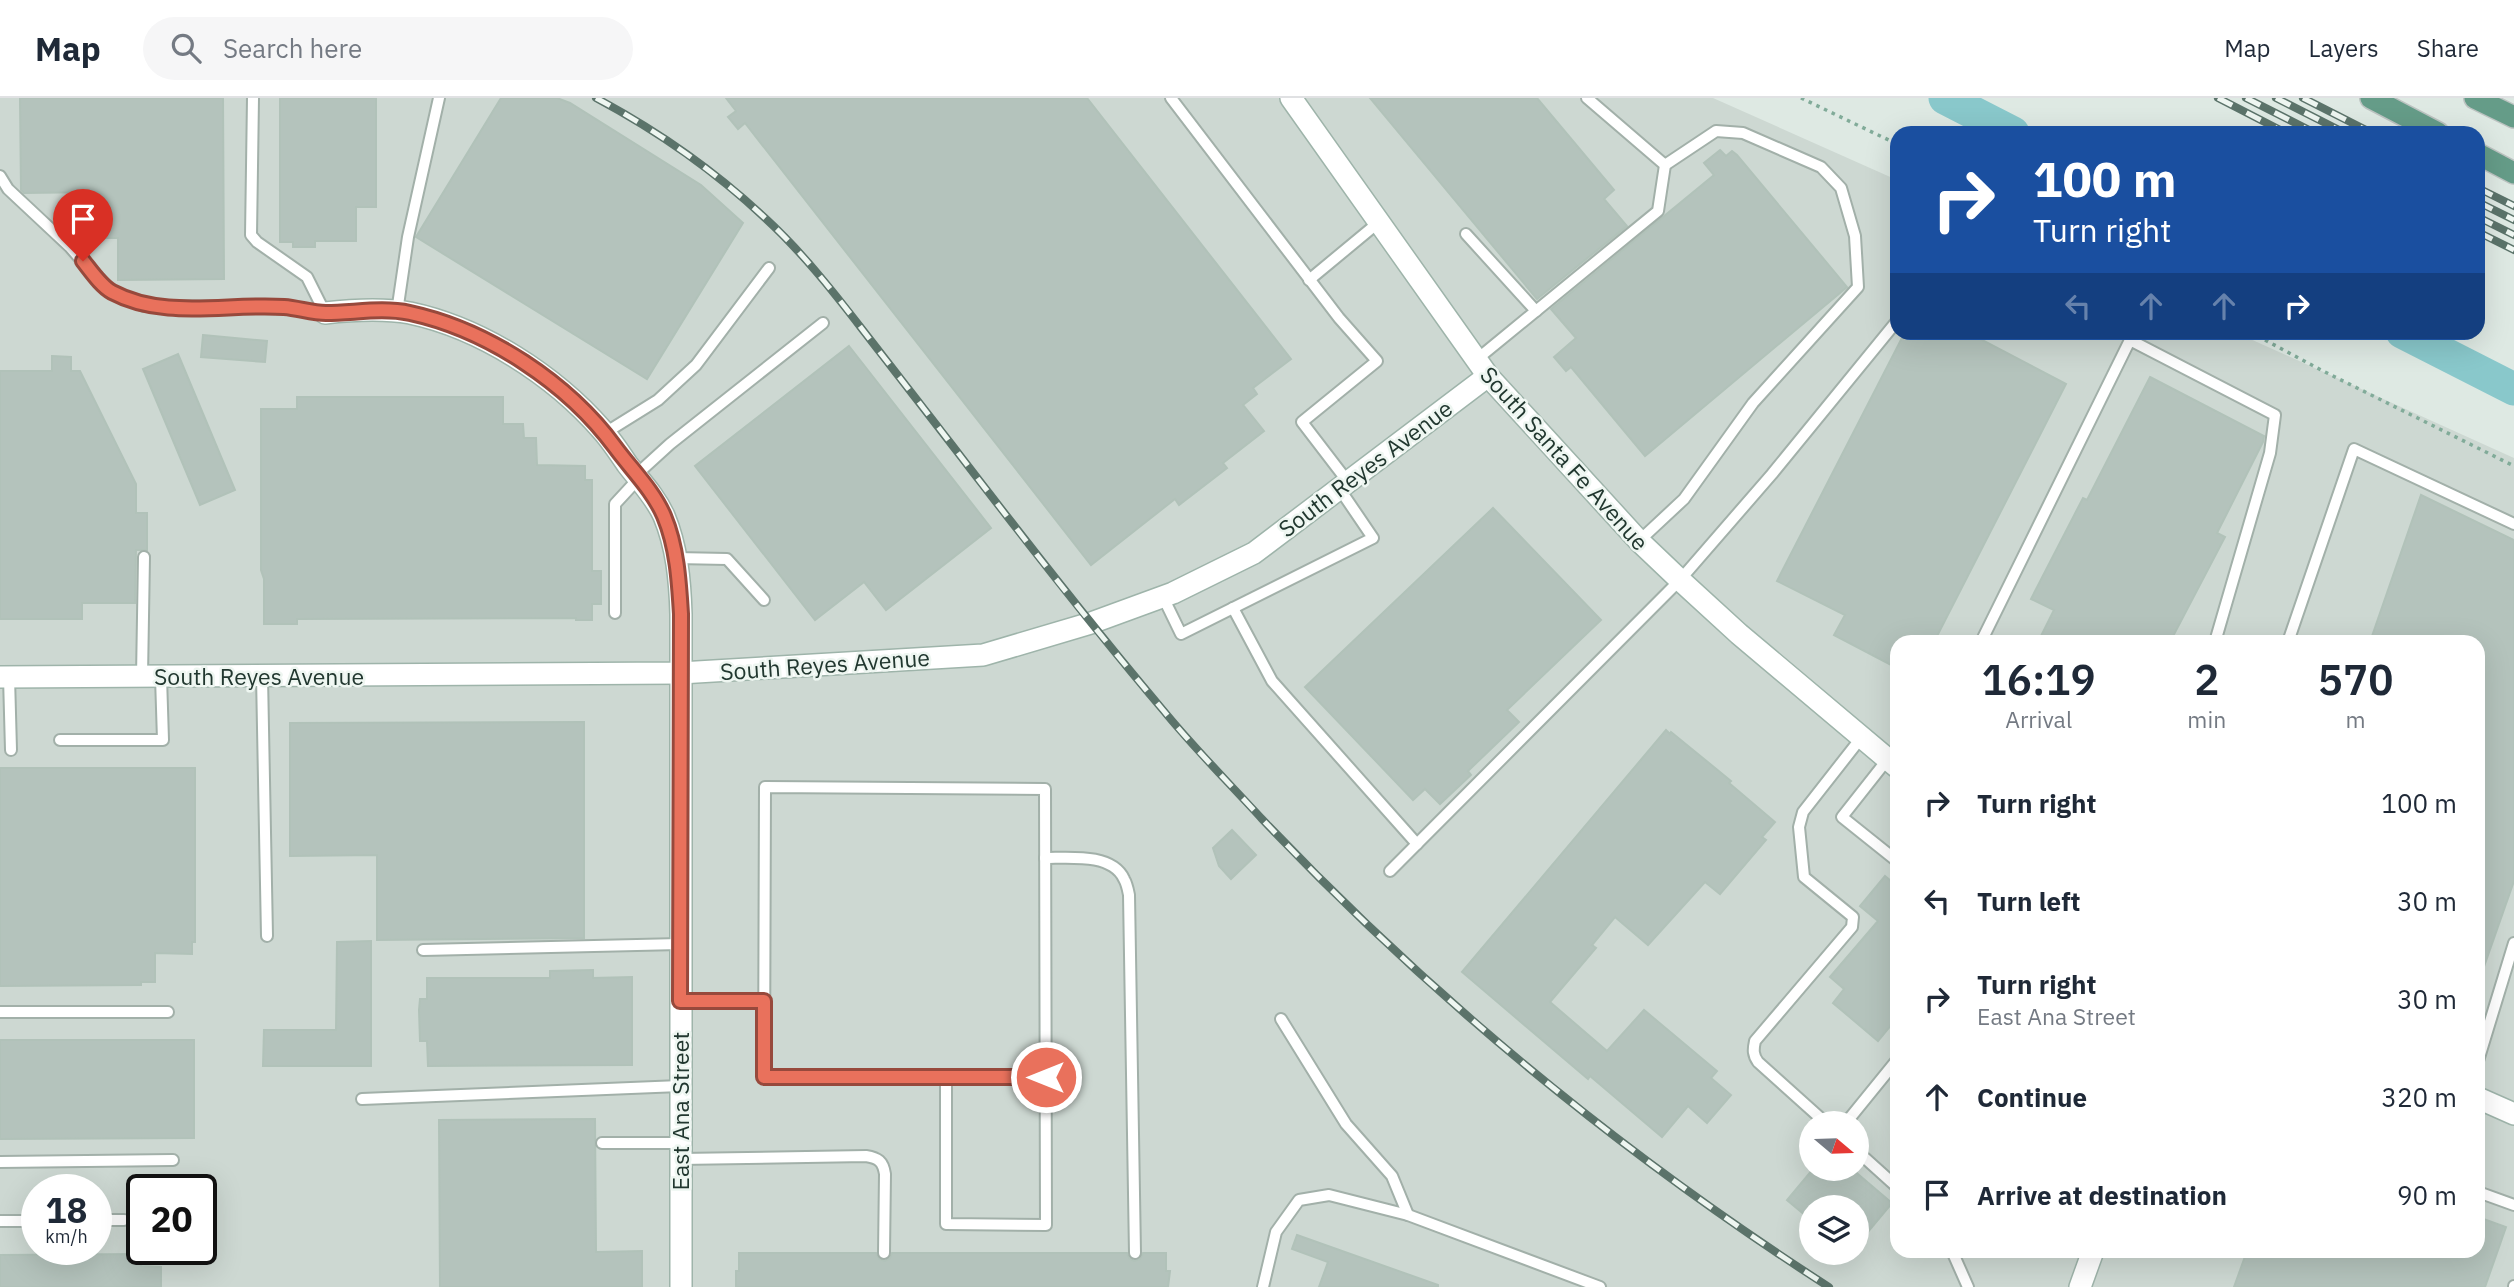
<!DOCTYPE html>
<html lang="en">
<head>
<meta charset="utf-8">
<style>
  :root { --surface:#fff; --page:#f6f6f7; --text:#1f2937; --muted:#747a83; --line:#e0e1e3 }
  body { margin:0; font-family:"IBM Plex Sans",sans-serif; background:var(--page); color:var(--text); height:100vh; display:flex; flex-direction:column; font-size:26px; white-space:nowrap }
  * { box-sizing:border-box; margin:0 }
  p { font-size:23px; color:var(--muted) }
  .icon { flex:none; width:38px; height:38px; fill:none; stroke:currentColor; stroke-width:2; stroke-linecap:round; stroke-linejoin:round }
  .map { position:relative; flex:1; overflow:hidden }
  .panel { position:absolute; left:1890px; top:537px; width:595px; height:623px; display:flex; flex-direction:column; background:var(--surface); border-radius:21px; box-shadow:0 7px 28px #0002 }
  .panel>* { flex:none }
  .hud { position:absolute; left:1890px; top:28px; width:595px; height:214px; border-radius:21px; box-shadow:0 7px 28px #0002; background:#1a4fa0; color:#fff; overflow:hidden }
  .needle { width:46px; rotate:109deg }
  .fabs { position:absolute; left:1799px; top:1013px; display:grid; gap:14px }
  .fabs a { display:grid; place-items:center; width:70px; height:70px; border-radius:50%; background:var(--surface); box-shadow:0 7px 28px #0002; font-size:35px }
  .speed { position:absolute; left:21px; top:1076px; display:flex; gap:14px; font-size:35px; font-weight:700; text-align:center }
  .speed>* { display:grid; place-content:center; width:91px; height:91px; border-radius:50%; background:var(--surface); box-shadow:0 7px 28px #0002; line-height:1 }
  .speed small { font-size:18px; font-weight:400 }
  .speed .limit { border:4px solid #111; border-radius:10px; background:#fff; color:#111 }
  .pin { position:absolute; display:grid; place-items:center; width:60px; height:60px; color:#fff; margin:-72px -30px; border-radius:50% 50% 50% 0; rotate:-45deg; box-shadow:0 0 7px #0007 }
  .pin .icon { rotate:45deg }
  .me { position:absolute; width:77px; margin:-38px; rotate:270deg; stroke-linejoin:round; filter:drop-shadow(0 0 5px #0008) }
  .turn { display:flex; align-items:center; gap:24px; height:147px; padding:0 28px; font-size:32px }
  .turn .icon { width:91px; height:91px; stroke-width:2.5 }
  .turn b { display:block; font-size:49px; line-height:60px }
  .lanes { display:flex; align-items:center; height:66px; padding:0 28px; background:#0003; justify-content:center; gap:35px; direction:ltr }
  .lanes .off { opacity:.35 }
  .eta { display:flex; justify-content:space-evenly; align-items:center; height:119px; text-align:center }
  .eta b { font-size:42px; font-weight:600; line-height:49px }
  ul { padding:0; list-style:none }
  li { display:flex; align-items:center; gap:21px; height:98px; padding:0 28px }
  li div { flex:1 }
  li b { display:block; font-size:26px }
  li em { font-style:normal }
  header { display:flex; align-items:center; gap:42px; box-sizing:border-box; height:98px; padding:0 35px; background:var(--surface); border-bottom:2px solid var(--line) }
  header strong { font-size:33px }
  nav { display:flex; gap:38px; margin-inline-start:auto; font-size:24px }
  .search { width:490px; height:63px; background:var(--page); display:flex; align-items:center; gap:18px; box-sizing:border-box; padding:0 24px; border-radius:38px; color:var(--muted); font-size:26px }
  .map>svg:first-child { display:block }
  .built { fill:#cdd8d2; fill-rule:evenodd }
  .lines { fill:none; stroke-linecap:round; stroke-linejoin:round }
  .river { stroke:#89c8cb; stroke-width:33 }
  .building { fill:#b4c3bc; stroke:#b1c2b9; stroke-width:2 }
  .lane-casing { stroke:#a2b0a9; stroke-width:14 }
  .secondary-casing { stroke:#9eb4aa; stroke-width:24 }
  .primary-casing { stroke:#bcc3c1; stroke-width:24 }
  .path { stroke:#81ab99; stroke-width:3.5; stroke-dasharray:3.5 5; stroke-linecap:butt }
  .lane { stroke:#fff; stroke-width:10 }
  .secondary { stroke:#fff; stroke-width:21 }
  .primary { stroke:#659c88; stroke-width:21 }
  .rail-casing { stroke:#5b736a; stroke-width:8 }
  .rail { stroke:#eef6f1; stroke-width:5; stroke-dasharray:16; stroke-linecap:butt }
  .route-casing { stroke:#97493c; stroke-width:18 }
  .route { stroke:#e9715c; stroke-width:12 }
  .labels { text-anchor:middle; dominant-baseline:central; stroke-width:5; stroke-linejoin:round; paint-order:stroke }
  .street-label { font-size:23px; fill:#21372f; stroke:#eef6f1 }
</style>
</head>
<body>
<header>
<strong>Map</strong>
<div class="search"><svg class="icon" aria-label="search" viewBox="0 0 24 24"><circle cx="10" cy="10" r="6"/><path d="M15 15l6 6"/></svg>Search here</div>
<nav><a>Map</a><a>Layers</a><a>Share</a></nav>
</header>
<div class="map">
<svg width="2514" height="1189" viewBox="0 0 2514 1189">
  <rect width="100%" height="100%" fill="#dee9e3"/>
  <path class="built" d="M0,0H1713L1897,82V234L2237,235L2514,360V1189H0ZM1897,544H2478V1153H1897ZM1811,1026H1857V1071H1811ZM37,1092H96V1152H37ZM142,1092H201V1152H142ZM1811,1110H1857V1155H1811Z"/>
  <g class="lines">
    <g class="river">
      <path d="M1945,0L2013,35"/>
      <path d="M2402,234L2514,291"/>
    </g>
  </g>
  <g class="building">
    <path d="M20,0H223L224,181L118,182V140H100L99,94L24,95L21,92Z"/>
    <path d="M280,0H376V109H356V143H315V149H293V144H280Z"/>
    <path d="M501,0H557L570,5L701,87L743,125L647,281L416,139Z"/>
    <path d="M726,0H1087L1291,261L1253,290L1257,296L1243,307L1264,333L1223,365L1227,370L1179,407L1175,401L1091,467L745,25L738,31L728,19L736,13Z"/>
    <path d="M1370,0H1537L1614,92L1604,101L1627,128L1537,201Z"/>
    <path d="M1720,52L1726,58L1732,53L1737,57L1847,189L1645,358L1571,269L1566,273L1554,259L1576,240L1551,211L1714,77L1704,65Z"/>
    <path d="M1905,234H1967L2066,286L1934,544H1897V570L1834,537L1845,517L1777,483Z"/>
    <path d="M203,237L267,243L265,264L201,259Z"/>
    <path d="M849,248L991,430L886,512L864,484L815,522L695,368Z"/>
    <path d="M178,256L235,392L200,407L143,271Z"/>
    <path d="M52,258L71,259V273H80L136,386V415H147V452H136L135,505H82V521H0V273H52Z"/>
    <path d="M2150,279L2264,338L2263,344L2217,435L2225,439L2170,544H2038L2054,512L2031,501L2083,400L2087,402Z"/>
    <path d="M297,299H503V326H523L524,340H536L537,367L585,368V382H592V473H601V506H592V522H576V520L297,521V526H264V481L261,472V311H297Z"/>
    <path d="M2421,397L2514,442V783L2480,880H2478V544H2370Z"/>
    <path d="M1493,410L1601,522L1507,612L1519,624L1468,673L1471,677L1440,706L1425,691L1413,702L1305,589Z"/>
    <path d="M584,624V840L377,842V757L290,758V625Z"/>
    <path d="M1666,632L1670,636L1671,634L1731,683L1729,685L1775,724L1762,739L1766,742L1720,796L1705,784L1648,847L1615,819L1592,847L1596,850L1550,904L1607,953L1644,912L1717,973L1711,980L1731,997L1707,1025L1688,1008L1662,1039L1590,978L1588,981L1462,874Z"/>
    <path d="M0,670H195V844H192V856L155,855V884H141V887L0,888Z"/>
    <path d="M1232,732L1256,757L1231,781L1219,768L1213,750Z"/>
    <path d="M1885,778L1897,788V920L1878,943L1833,905L1844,891L1830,879L1878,823L1860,808Z"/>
    <path d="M371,843V968H263L264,932H336L337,844Z"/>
    <path d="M593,872V880L632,879V967L428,968L427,943H420L419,912L420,901H427V880H550V873Z"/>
    <path d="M0,942H194V1040L0,1041Z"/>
    <path d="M595,1021L596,1154L642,1153V1189H440L439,1022Z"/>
    <path d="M1813,1071H1852L1892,1105L1857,1147V1110H1811V1122L1787,1102Z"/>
    <path d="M2478,1119L2506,1129L2485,1189H2234L2247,1153H2478Z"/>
    <path d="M1297,1137L1438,1187V1189H1319L1328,1164L1292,1151Z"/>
    <path d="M739,1155H876L879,1161L885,1163L890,1160L892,1155H1127L1129,1160L1134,1163L1140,1161L1143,1155H1166V1173H1170L1168,1189H736V1173H739Z"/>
    <path d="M141,1156V1168L161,1169V1189H0V1157Z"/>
  </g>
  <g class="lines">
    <g class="lane-casing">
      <g id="lane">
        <path d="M253,0L251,137L257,144L307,179L325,215"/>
        <path d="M1171,0L1339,220L1377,263L1302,324L1348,384"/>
        <path d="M0,78L8,91L70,149L108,193L144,208L283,209L325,215"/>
        <path d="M1466,136L1536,213"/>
        <path d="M1309,182L1379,124"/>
        <path d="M397,214L408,139L439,0"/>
        <path d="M1476,262L1658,113L1665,67L1587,0"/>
        <path d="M605,335L658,302L696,267L769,170"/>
        <path d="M636,377L670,346L823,225"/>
        <path d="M1639,443L1684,401L1753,305L1858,189L1855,138L1841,90L1821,69L1743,35L1716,33L1665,67"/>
        <path d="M676,460L727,461L764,502"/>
        <path d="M1163,499L1181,536L1373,440L1339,390"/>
        <path d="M1233,510L1272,583L1417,746"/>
        <path d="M615,515V406L639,380"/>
        <path d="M1981,544L2130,242L2275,317L2270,355L2215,544"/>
        <path d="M2288,544L2354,351L2514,426"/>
        <path d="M142,578L144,459"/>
        <path d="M262,578L267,838"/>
        <path d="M9,579L11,652"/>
        <path d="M60,642H163L161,579"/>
        <path d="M1887,662L1842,719L1897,763"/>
        <path d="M1045,760C1069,760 1112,755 1124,781C1127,786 1128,792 1129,797L1135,1155"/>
        <path d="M1390,773L1680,482L1772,376L1897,223"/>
        <path d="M423,852L680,846"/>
        <path d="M680,903H764"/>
        <path d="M0,914H168"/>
        <path d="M1281,921L1346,1026L1392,1078L1408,1117"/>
        <path d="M2478,963L2514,845"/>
        <path d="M946,980L764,979L765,689L1045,691L1046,1127L946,1126V980L1046,979"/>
        <path d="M362,1001L680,988"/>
        <path d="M1827,1026L1758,964C1753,957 1753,952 1755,943L1852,829L1853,819L1804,779L1799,729L1803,714L1861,640"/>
        <path d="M1845,1026L1897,962"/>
        <path d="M602,1045H681"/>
        <path d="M1857,1053L1897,1089"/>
        <path d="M680,1061L866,1058C878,1060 883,1063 885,1076L884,1155"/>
        <path d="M0,1064L173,1062"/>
        <path d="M2478,1094L2514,1107"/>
        <path d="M96,1122H124"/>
        <path d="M0,1123H37"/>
        <path d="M1952,1153L1968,1189"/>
        <path d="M1263,1189L1276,1134L1299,1102L1329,1097L1408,1117L1600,1189"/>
        <path d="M2514,1189V1188"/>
      </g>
    </g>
    <g class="secondary-casing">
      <g id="secondary">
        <path d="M1291,0L1488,278L1639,443L1680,482L1739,536L1897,669"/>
        <path d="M325,215C352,212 382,210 410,215C481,230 554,277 602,332C611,342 619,354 627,366C640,383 655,398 664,418C677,449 680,483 681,516V1189"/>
        <path d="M0,579L680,575L983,557L1091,525L1173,495L1254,455L1488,278"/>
        <path d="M2478,1000L2514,1016"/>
        <path d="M2080,1189L2093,1153"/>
      </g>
    </g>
    <g class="primary-casing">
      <g id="primary">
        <path d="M2371,0L2438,35"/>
        <path d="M2475,0L2514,19"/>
        <path d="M2478,56L2514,75"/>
      </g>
    </g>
    <g class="path">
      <path d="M1801,0L1897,46"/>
      <path d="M2250,234L2323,273L2514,368"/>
    </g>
    <use href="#lane" class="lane"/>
    <use href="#secondary" class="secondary"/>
    <use href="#primary" class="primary"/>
    <g class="rail-casing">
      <g id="rail">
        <path d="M596,0C656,32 715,73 765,120C801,153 832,192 862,231C892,270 922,308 952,347C1021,437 1090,526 1163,612C1194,650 1229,685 1262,721C1431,899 1622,1056 1829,1189"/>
        <path d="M2218,0L2286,35"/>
        <path d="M2246,0L2315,35"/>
        <path d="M2276,0L2345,35"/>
        <path d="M2303,0L2372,35"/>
        <path d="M2478,90L2514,108"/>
        <path d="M2478,104L2514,122"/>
        <path d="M2478,119L2514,137"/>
        <path d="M2478,134L2514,152"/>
      </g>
    </g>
    <use href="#rail" class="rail"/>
  </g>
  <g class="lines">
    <g class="route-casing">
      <path id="route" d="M83,163C91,173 101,188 112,194C164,222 227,205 284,209C298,210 312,215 326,215C354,215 382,209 410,215C488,232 568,285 615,349C631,371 653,392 664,418C677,449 679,483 681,516L680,903H764V979H1046"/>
    </g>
    <use href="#route" class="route"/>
  </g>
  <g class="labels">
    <g class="street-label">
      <text transform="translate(1565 360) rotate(48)">South Santa Fe Avenue</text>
      <text transform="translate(1365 370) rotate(-37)">South Reyes Avenue</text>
      <text transform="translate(825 566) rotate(-4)">South Reyes Avenue</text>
      <text x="259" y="578">South Reyes Avenue</text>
      <text transform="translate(680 1013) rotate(-90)">East Ana Street</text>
    </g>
  </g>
</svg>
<div class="fabs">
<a><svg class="needle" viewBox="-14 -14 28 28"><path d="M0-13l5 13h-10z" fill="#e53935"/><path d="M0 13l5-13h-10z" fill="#747a83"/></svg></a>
<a><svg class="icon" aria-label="layers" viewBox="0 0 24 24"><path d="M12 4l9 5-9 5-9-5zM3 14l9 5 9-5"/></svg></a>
</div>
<div class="speed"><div>18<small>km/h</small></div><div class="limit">20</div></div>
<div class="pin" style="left:83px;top:163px;background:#d93025"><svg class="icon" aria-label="arrive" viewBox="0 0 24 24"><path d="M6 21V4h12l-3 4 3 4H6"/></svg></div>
<svg class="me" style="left:1046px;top:979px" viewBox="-20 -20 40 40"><circle r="17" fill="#e9715c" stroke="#fff" stroke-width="3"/><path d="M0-11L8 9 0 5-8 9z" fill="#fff"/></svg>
<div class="hud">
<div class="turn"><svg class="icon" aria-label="right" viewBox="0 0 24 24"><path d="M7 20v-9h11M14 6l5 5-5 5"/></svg><div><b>100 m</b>Turn right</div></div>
<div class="lanes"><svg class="icon off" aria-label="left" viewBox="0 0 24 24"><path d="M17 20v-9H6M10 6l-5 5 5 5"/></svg><svg class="icon off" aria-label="ahead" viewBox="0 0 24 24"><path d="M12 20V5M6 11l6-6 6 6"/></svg><svg class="icon off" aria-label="ahead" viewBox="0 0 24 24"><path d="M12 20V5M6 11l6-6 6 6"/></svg><svg class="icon" aria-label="right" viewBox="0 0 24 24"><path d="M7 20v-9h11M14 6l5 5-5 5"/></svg></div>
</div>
<section class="panel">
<div class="eta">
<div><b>16:19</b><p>Arrival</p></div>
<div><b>2</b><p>min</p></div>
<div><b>570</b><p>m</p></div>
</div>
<ul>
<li><svg class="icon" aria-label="right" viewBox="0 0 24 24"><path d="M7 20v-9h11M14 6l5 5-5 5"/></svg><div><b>Turn right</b></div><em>100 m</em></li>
<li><svg class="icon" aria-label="left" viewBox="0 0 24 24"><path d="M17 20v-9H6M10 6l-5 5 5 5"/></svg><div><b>Turn left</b></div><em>30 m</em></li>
<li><svg class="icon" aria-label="right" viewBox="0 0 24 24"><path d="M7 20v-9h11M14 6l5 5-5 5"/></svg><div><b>Turn right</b><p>East Ana Street</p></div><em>30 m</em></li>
<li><svg class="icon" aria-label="ahead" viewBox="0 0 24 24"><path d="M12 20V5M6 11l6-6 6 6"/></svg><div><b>Continue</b></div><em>320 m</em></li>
<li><svg class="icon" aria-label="arrive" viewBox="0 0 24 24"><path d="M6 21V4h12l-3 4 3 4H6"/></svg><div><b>Arrive at destination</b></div><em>90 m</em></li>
</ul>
</section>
</div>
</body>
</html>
